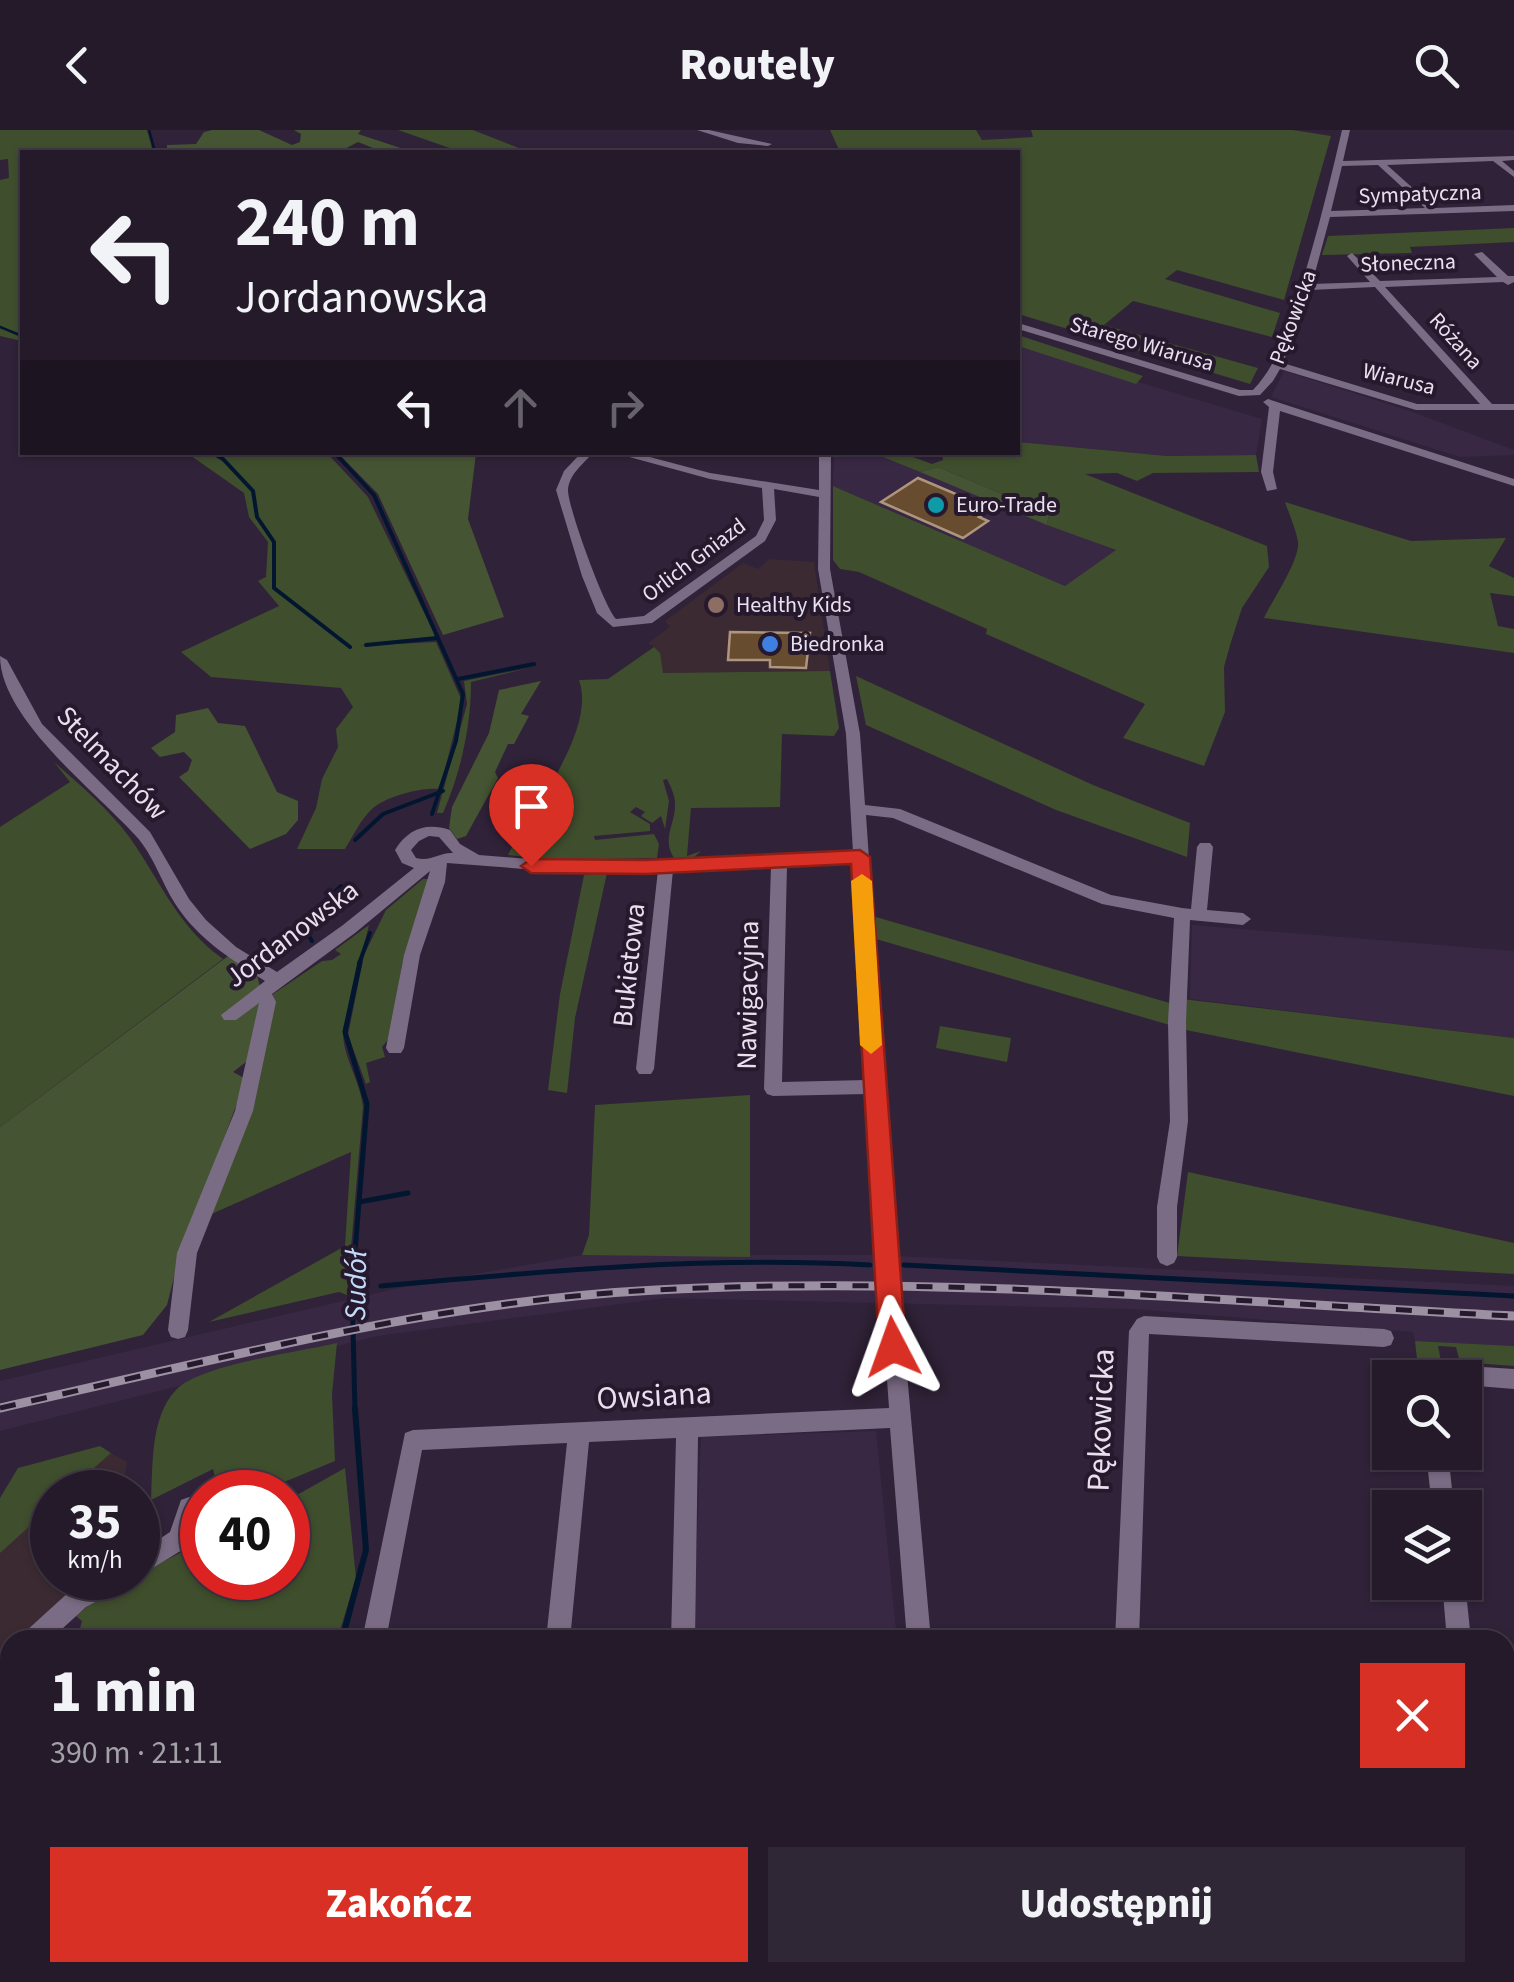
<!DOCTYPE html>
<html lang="pl">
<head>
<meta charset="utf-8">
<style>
  :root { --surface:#241a2a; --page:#302736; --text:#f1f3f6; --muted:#a3a1a8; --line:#413847; --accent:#d93025 }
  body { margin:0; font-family:"Source Sans 3",sans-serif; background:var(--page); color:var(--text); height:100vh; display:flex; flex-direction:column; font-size:38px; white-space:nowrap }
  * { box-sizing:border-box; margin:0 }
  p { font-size:32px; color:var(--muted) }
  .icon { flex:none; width:55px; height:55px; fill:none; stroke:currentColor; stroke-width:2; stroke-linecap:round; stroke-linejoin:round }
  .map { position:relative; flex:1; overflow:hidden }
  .details { position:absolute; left:0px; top:1500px; width:1515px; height:352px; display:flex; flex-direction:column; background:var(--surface); border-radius:30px 30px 0 0; box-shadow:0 2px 8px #0004,0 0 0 2px var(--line) }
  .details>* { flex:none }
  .banner { position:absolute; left:20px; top:20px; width:1000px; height:305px; border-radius:0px; box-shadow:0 2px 8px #0004,0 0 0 2px var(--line); background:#241a2a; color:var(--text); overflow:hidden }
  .fabs { position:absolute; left:1372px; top:1230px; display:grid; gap:20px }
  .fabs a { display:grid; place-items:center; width:110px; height:110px; border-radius:0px; background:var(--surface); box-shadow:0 2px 8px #0004,0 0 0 2px var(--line); font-size:50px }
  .speed { position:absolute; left:30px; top:1340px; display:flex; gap:20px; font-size:50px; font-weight:700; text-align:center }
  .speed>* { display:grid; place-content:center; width:130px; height:130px; border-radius:50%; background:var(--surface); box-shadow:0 2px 8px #0004,0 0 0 2px var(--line); line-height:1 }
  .speed small { font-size:25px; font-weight:400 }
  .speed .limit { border:15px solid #d22; background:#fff; color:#111 }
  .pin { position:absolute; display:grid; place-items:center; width:85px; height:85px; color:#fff; margin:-102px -42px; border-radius:50% 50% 50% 0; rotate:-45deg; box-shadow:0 0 10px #0007 }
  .pin .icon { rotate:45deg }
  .me { position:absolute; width:110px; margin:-55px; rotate:356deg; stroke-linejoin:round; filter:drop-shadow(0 0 8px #0008) }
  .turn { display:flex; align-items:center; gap:35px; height:210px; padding:0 50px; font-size:45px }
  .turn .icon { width:130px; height:130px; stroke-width:2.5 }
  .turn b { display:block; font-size:70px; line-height:85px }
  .lanes { display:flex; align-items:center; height:95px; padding:0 50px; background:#0003; justify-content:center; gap:50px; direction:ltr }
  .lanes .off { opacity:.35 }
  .round { display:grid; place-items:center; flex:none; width:105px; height:105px; border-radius:0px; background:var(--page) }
  .overview { display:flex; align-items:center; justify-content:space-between; height:170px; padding:0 50px }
  h1 { font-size:60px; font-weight:800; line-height:75px }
  .button { display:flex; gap:20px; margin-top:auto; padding:20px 50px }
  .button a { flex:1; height:115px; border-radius:0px; background:var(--accent); color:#fff; font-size:40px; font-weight:800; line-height:115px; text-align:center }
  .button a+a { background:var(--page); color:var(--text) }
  header { display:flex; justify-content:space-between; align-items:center; height:130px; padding:0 50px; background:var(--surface); font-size:45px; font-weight:800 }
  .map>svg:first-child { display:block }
  .commercial { fill:#3c2a32 }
  .built { fill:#392844 }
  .green { fill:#3f4e2d }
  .forest { fill:#455432 }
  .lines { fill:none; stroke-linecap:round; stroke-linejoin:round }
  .stream-far3 { stroke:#03162f; stroke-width:2.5 }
  .stream-far2 { stroke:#03162f; stroke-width:4 }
  .stream-far1 { stroke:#03162f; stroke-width:5 }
  .stream { stroke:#03162f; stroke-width:6 }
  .building { fill:#674c30; stroke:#ad957e; stroke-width:2.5 }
  .minor { fill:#7b6c85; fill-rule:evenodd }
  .rail-casing { stroke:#9c91a3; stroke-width:9 }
  .rail { stroke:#26192e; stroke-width:5; stroke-dasharray:16; stroke-linecap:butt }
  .route { fill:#d93025; stroke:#8d1f18; stroke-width:2.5 }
  .slow { fill:#f59e0b }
  .culture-dot { fill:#0f9aa8; stroke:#26192e; stroke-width:4 }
  .education-dot { fill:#8d6e63; stroke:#26192e; stroke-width:4 }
  .shop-dot { fill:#3f7fe0; stroke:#26192e; stroke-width:4 }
  .labels { text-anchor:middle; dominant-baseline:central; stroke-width:8; stroke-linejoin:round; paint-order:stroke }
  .far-street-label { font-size:22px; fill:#e9e0ee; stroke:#26192e }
  .far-poi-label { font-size:22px; fill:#e9e0ee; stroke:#26192e; text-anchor:start }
  .street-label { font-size:28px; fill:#e9e0ee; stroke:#26192e }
  .water-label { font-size:30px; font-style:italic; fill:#c3dbfb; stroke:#26192e }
  .near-street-label { font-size:32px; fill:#e9e0ee; stroke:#26192e }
</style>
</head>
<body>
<header><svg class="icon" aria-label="back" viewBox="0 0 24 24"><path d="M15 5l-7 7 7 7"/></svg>Routely<svg class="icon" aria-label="search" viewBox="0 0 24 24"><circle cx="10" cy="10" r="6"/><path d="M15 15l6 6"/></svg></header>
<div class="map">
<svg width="1514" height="1852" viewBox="0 0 1514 1852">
  <rect width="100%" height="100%" fill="#302238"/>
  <g class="commercial">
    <path d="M769,429L814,432L830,541L662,543L654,517L648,513L670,497L665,491L743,433L758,439Z"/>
    <path d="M111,1323L127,1332L122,1362H67Z"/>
    <path d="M52,1376V1448H92L20,1510H10V1519L0,1528V1423Z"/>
    <path d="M1505,1750L1514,1751V1852H1486L1485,1843L1505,1842Z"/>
    <path d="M10,1763V1842L29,1843L33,1852H0V1773Z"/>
  </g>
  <g class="built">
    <path d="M1018,216L1262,289L1256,325L1167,326L1018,312Z"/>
    <path d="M1284,241L1407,280L1514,320V325L1460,327L1271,267Z"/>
    <path d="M834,323H873L1117,421L1065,456L833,356Z"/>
    <path d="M1192,795L1514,821V908L1190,869Z"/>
    <path d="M582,1125H875L1514,1156V1216L1415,1211L1413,1202L1133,1179L665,1168L377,1206L0,1301V1251L403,1157Z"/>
    <path d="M876,1301L897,1510H693L701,1307Z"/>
  </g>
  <g class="green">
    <path d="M0,0H147L153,22H22V211L0,206V50L9,48L8,29L0,30Z"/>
    <path d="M398,0H473L529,22H461Z"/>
    <path d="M830,0H976L982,10L1033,7L1031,0H1293L1331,6L1284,170L1177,140L1165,149L1280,183L1272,207L1133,171L1104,195L1258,238L1250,254L1018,184V22H840Z"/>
    <path d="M1514,98V112L1410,117L1412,123L1322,125L1328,106Z"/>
    <path d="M1018,205L1143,246L1136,254L1018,216Z"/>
    <path d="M1018,312L1167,326L1256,325L1259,342L1153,343L1137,351L1117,343L1085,344L1267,416L1269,437L1242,478L1231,512L1224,537L1225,582L1204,636L1123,608L1145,574L986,504L987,499L859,442L840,439L833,430V356L1065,456L1116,420L1047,395L1049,384L938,337L920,342L873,323H902L932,334L943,330L942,323L1018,322Z"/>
    <path d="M187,323H327L368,367L434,503L435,507L358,516L436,512L462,571L440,659C422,657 386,666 372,679C361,689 353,706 345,719H297L316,678L322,649L338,617L336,599L353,577L341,558L211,547L181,522L279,476L258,451L266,447L268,412L249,387L244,363Z"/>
    <path d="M1285,372L1411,411L1506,408L1489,436L1514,448V466L1490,463L1498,496L1514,499V523L1264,488C1273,469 1300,430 1298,412C1296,399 1289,384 1285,372Z"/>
    <path d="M654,517L660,523L663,543L830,541L839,598L834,606L782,604L780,677L691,678L687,726L701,721L693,728H674C661,708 676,694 675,673C675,665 670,655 667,649L663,650L669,671L665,699L661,686L652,693L641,686L645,682L636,677L630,682L650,694V701L594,706L595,710L654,704L659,714L657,728L557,730L508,725C531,680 597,601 579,550L608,549Z"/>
    <path d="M529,538L471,552C471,596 461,642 443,683H437L467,574L464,551Z"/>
    <path d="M856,546L1093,655L1190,693L1187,727L1056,680L866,595Z"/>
    <path d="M54,632C80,655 109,679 130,708C161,752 178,797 223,829L0,997V697L70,652Z"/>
    <path d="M607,743L575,888L567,963L548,960L560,864L584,745Z"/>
    <path d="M423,749H430L402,834L390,907L382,917L385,927L366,933L370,952L366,954L348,905L364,825L386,780Z"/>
    <path d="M876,787L1173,874V896L876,809Z"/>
    <path d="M369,795L343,899C342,927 360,949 363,977L347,1165L339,1162L209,1192L345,1116L351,1022L207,1086C237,1014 268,943 273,864L322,831L332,830L341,824L335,820Z"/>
    <path d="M1182,869L1514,908V966L1186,900Z"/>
    <path d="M940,896L1011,908L1007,932L936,918Z"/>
    <path d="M750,965V1127L582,1125L589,1105L595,975Z"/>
    <path d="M1188,1042L1514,1113V1144L1177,1126Z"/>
    <path d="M1415,1211L1514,1216V1236L1460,1232L1456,1217L1438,1216L1441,1231H1431V1237L1419,1247Z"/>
    <path d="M337,1213L332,1264L335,1331L260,1362H219L213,1339L151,1370C153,1335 150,1287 176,1260C199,1235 299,1222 337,1213Z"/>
    <path d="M100,1316L111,1323L67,1362H52V1376L0,1423V1368L18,1338Z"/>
    <path d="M345,1338L356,1448L337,1510H77L82,1491L76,1486L108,1459L202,1412V1448H288V1370Z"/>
    <path d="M29,1843V1842L237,1843L236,1852H33Z"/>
  </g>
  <g class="forest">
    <path d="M212,0H259L292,15L300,12L301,4L294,0H361L358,4L413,22H383L358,12L339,22H167V15L196,14L204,2Z"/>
    <path d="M338,323H476L468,389L504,487L443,505L378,364Z"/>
    <path d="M938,337L1049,384L1047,395L920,342Z"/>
    <path d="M541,551L521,584L529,586L514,614H508L495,642L498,648L466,706L457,709L449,698L452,677L489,603L499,560Z"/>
    <path d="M208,578L218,593L245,596L277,662L298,671V690L286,704L250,719L179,647L188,641L192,630L184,622L160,627L151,618L175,602L176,585Z"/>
    <path d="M228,826L255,837L262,865L255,925L233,942L246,949L178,1132L167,1175L143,1205L0,1240V997Z"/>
  </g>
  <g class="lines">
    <g class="stream-far3">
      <path d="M149,0L155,22"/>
      <path d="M0,197L22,206"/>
    </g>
    <g class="stream-far2">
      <path d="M211,322L223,329L253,361L257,387L274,412V458L350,517"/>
      <path d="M334,322L374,365L463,564L456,611L432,684"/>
      <path d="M366,515L437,508"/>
      <path d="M458,549L534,534"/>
      <path d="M355,710L383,684L443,661"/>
      <path d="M312,811L302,795L305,789L341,756"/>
      <path d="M359,834L370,803"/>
    </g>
    <g class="stream-far1">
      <path d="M359,1072L408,1063"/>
      <path d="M904,1135L1514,1166"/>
      <path d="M381,1156C544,1141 706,1126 870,1135"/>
      <path d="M355,1281L352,1158L367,974L345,902L360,832"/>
    </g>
    <g class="stream">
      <path d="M342,1510L366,1420L355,1279"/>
      <path d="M251,1852L252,1842"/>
    </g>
  </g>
  <g class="building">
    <path d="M918,348L991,379L979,387L988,391L963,408L881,372Z"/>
    <path d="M730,502L810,503L806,538L770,537V530H728Z"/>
  </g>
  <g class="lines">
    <g class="minor">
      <path d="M697,0H709L772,14L768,16L738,13Z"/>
      <path d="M1342,0H1350L1343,31L1514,26V30L1502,31L1514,41V47L1493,31L1387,35L1435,78L1514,75V81L1330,87L1312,154L1370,152L1347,126L1352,123L1380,151L1497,147L1474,124L1482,122L1508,146H1514V152L1508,155L1503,152L1385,157L1492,274H1514V280H1416L1280,239L1273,251L1260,265L1239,266L1018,199V193L1240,260H1253C1280,232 1290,191 1301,156C1317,105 1330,52 1342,0ZM1378,35L1425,78L1331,81L1342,36ZM1375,157L1480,274H1417L1283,233L1310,160Z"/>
      <path d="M1268,269L1514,349V356L1280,281L1273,342L1277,359L1267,361L1261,342L1269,277L1263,272Z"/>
      <path d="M582,322H594C584,333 568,345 568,361C569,380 604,476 616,489L644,486L756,406L764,390L762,358L710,349L611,322H631L710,343L819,360V322H831L830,439L860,604L865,675L900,679L1111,765L1182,778L1191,779L1197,717L1200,713H1210L1213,717L1207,780L1243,783L1251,789L1243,795L1190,790L1186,892L1188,991L1177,1077V1127L1174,1133L1167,1136L1160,1133L1157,1127V1077L1170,991L1168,892L1174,788L1102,774L893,688L866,685L894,1099L931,1510H907L890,1298L698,1307L695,1510H671L676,1308L589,1312L570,1510H546L567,1313L422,1320L386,1510H362L405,1303L413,1300L889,1278L867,964L773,966L767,964L764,959L771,736L673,740L654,939L651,944H639L636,939L658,740L577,743L447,733L445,752L420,825L404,918L401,923H389L386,918L404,825L430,741L355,803L272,864L276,872L253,981L197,1123L188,1200L185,1207L178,1209L171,1207L168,1200L177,1123L235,981L259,873L236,890H224L221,885L265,851C232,830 200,810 178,778C162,755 154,725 135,705C95,661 0,588 0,526L7,530L42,594L150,702L189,769L206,790L236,817L277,842L343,795L414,738L402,733L395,720C408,699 426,692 450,700L460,714L479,725L577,733L853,722L846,604L818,439L819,367L774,359L776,390L765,411L652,493L613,497L597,483L582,446L556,360L564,341ZM429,706L439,707L453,723C439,722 432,732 416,728L411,720L419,711ZM853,733L866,950L782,952L787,735Z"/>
      <path d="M1144,1186L1384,1199L1391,1201L1394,1208L1391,1215L1384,1217L1149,1204L1139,1510H1115L1129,1201L1137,1189Z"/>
      <path d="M1436,1234L1514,1239V1259L1465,1255V1248H1423L1429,1237Z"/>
      <path d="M1426,1322H1448L1454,1378H1432Z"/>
      <path d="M189,1367L197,1370L200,1378L187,1417L138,1447V1423L170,1402L181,1370Z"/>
      <path d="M95,1448H128L125,1456L86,1477L50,1510H21L25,1502L70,1461Z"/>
      <path d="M1442,1452H1465L1471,1510H1447Z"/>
      <path d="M1505,1514L1514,1517V1541L1505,1538Z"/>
      <path d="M10,1519V1548L0,1553V1524Z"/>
      <rect x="308" y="1842" width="28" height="10"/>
      <path d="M691,1842H718V1852H690Z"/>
      <path d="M982,1842H1009L1012,1852H984Z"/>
      <path d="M1090,1842H1117V1852H1089Z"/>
    </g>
    <g class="rail-casing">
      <path id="rail" d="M0,1278C217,1230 433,1171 656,1160C942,1145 1229,1172 1514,1186"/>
    </g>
    <use href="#rail" class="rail"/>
  </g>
  <path class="route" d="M860,720L870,727L906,1217L902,1225L893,1229L883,1225L879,1217L851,734L646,744L531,743L521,736L531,729L646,730Z"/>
  <path class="slow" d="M862,744L872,751L882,915L871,924L860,915L851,751Z"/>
  <circle class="culture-dot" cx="936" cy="375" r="10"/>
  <circle class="education-dot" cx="716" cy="475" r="10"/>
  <circle class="shop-dot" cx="770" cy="514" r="10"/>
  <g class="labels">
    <g class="far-street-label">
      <text transform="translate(1420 64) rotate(-2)">Sympatyczna</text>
      <text transform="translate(1408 133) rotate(-2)">Słoneczna</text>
      <text transform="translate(1293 187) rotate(-70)">Pękowicka</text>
      <text transform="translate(1456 211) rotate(48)">Różana</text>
      <text transform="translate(1142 214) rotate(16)">Starego Wiarusa</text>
      <text transform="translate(1399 249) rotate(14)">Wiarusa</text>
      <text transform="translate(694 430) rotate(-37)">Orlich Gniazd</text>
    </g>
    <g class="far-poi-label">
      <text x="956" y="375">Euro-Trade</text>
      <text x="736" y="475">Healthy Kids</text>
      <text x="790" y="514">Biedronka</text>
    </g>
    <g class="street-label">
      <text transform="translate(112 633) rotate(46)">Stelmachów</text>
      <text transform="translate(292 804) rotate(-37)">Jordanowska</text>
      <text transform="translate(629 835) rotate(-84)">Bukietowa</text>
      <text transform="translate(748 865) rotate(-89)">Nawigacyjna</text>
    </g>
    <g class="water-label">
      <text transform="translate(356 1155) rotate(-89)">Sudół</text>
    </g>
    <g class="near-street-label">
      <text transform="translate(654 1266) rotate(-3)">Owsiana</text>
      <text transform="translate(1101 1290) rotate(-88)">Pękowicka</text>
    </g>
  </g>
</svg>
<div class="fabs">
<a><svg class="icon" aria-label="search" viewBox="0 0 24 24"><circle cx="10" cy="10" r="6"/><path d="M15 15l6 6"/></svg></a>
<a><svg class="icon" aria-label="layers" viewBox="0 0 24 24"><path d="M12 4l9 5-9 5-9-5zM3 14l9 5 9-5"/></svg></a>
</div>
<div class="speed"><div>35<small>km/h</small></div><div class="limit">40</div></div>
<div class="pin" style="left:531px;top:736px;background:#d93025"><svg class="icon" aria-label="arrive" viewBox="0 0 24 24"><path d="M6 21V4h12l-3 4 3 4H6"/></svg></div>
<svg class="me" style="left:893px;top:1217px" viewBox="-20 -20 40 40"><path d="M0-17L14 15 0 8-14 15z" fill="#d93025" stroke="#fff" stroke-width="4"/></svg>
<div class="banner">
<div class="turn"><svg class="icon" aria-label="left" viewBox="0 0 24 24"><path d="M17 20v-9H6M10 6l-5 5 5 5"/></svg><div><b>240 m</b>Jordanowska</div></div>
<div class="lanes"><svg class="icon" aria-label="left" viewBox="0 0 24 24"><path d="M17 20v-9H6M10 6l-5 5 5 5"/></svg><svg class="icon off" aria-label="ahead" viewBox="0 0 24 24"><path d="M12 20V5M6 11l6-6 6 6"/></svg><svg class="icon off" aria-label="right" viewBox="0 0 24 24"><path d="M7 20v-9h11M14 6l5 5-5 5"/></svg></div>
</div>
<section class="details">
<div class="overview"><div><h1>1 min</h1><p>390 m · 21:11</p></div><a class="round" style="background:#d93025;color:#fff"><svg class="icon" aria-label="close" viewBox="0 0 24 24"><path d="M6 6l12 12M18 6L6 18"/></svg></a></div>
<div class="button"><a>Zakończ</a><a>Udostępnij</a></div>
</section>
</div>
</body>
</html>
